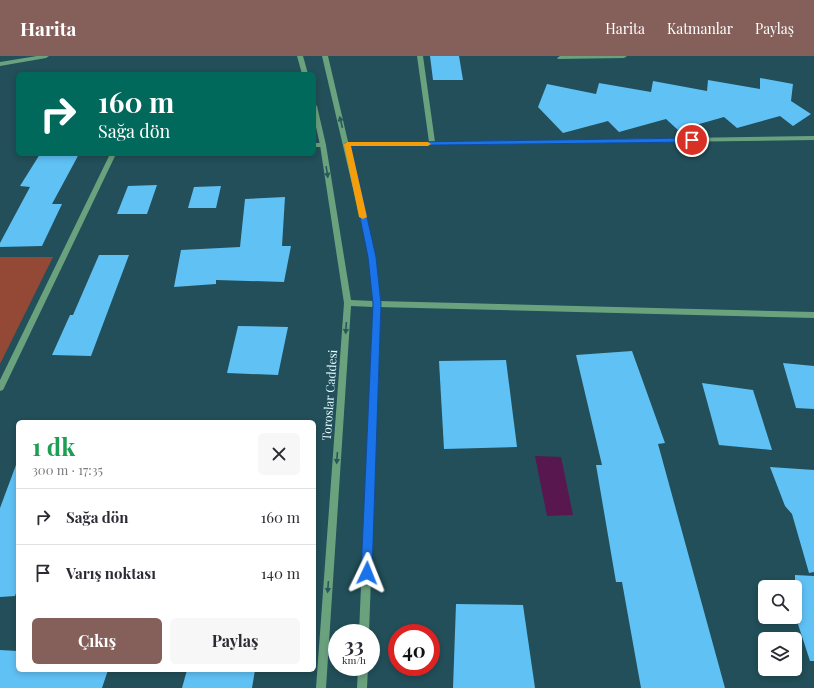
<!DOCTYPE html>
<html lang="tr">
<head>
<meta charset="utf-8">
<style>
  :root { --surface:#fff; --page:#f7f7f7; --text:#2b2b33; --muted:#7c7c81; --line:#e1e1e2; --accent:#855f59 }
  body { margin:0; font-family:"Playfair Display",serif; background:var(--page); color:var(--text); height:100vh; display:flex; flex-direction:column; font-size:15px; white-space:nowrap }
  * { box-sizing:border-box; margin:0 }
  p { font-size:13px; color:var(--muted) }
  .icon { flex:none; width:22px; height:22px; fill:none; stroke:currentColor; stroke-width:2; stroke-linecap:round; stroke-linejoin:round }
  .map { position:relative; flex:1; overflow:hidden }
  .details { position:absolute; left:16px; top:364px; width:300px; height:252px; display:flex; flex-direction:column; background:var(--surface); border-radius:6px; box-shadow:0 2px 6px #0003 }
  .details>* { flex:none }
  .top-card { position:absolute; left:16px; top:16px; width:300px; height:84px; border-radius:6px; box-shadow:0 2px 6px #0003; background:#00695c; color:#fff; overflow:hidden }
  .buttons { position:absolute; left:758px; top:524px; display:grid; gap:8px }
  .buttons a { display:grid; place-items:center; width:44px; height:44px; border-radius:6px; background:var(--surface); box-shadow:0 2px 6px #0003; font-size:20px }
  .speed { position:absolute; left:328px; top:568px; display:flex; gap:8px; font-size:20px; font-weight:700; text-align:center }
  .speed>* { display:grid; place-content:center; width:52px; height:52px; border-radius:50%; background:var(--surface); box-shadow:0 2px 6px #0003; line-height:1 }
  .speed small { font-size:10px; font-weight:400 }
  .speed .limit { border:6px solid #d22; background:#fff; color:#111 }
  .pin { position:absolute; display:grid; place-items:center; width:34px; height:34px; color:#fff; margin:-17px; border:2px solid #fff; border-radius:50%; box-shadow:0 1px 4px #0007 }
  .me { position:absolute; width:44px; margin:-22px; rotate:2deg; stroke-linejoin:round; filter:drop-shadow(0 0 3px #0008) }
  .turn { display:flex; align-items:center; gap:14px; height:84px; padding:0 16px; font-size:18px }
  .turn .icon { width:52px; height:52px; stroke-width:2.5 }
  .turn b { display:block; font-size:28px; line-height:34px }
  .round { display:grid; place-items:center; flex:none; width:42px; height:42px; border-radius:6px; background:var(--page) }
  .summary { display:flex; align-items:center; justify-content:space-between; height:68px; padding:0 16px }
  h1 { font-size:24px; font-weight:700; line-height:30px; color:#1e9e55 }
  .cta { display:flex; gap:8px; margin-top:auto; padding:8px 16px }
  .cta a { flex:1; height:46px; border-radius:6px; background:var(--accent); color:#fff; font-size:16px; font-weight:700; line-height:46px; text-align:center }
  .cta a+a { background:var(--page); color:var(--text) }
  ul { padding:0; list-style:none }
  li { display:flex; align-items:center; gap:12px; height:56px; padding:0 16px; border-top:1px solid var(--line) }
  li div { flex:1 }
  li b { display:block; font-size:15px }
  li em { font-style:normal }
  header { display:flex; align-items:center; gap:24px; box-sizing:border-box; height:56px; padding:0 20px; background:var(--accent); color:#fff }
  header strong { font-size:19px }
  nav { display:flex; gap:22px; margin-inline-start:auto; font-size:14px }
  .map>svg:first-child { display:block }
  .green { fill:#944836 }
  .water { fill:#58174e }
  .building { fill:#60c1f5 }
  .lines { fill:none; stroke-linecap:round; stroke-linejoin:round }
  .service { fill:#6ba27e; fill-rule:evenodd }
  .minor { fill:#6ba27e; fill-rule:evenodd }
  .tertiary { fill:#6ba27e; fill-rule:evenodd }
  .oneway { fill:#29575d }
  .route { fill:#1a73e8; stroke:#114b97 }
  .slow { fill:#f59e0b }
  .labels { text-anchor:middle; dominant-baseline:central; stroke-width:4; stroke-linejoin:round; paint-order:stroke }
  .street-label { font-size:12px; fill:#e1f9ff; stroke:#224f59 }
</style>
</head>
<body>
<header>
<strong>Harita</strong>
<nav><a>Harita</a><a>Katmanlar</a><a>Paylaş</a></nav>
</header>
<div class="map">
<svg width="814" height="632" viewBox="0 0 814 632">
  <rect width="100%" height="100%" fill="#224f59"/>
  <path class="green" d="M0,201H53L0,308Z"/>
  <path class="water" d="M535,400L561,401L573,459L547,460Z"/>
  <g class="building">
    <path d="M430,0H459L463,24H433Z"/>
    <path d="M760,22L793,28L791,45L811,58L793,70L780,60L737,72L724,61L678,74L666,63L619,76L608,65L563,77L538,51L547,28L596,38L599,27L651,36L653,25L707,35L708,24L760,33Z"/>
    <path d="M40,98H79L52,148H62L42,190L0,191V187L30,131L20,130Z"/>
    <path d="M157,129L147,158H117L128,130Z"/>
    <path d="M221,130L216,152H188L194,131Z"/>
    <path d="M285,141L282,190H291L284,226L216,224V228L174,231L181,194L240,191L245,143Z"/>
    <path d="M99,199H129L91,300L52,299L70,259H73Z"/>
    <path d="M238,270L288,271L278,319L227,317Z"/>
    <path d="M632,295L665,387L658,388L725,632H641L622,526H616L596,409H602L576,299Z"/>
    <path d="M506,304L517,391L444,393L439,305Z"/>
    <path d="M783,307L814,310V353L796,352Z"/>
    <path d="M702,327L753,334L772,394L719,389Z"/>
    <path d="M16,409H18V532L15,540L0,541V452Z"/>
    <path d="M770,411L814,414V516L809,517L792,458L785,450Z"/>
    <path d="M795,519L814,520V605H810L795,559Z"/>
    <path d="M456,548L523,549L535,632H453Z"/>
    <path d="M0,594L18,595V614H108L102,632H0Z"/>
    <path d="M187,614H255L252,632H182Z"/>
  </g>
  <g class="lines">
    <path class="service" d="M560,0H627L624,2L558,3L557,2Z"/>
    <g class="minor">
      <path d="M417,0H423L435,86L814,80V84L345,90V88L347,87L429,86Z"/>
      <path d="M314,87H323L326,89L323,91H314Z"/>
      <path d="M110,98H116L4,332L3,334L0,335V324Z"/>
      <path d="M377,245L814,256V262L377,251L373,248Z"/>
    </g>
    <g class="tertiary">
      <path d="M37,0H49L46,2L0,10V6Z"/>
      <path d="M297,0H303L308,18H302Z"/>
      <path d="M322,0H328L375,201L381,248L369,577H359L373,251L351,250L326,632H316L344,247L320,89L314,62V48L317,50L326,89L351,244L373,245L369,201Z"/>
      <path d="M358,611H368L367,632H357Z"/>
    </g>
  </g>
  <defs><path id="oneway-solid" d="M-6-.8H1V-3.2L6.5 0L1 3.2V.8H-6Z"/></defs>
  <g class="oneway">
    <use href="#oneway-solid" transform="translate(341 66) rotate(-104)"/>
    <use href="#oneway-solid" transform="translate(327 116) rotate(81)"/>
    <use href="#oneway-solid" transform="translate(346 272) rotate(94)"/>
    <use href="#oneway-solid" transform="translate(337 402) rotate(94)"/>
    <use href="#oneway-solid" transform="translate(328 531) rotate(94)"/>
  </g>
  <path class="route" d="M692,82L694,83V86L351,90L376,201L381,248L372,517L371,521L367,522L363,521L361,517L373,248L368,201L345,87Z"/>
  <path class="slow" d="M347,86H428L431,88L428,90H351L367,161L363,163L359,161L344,88Z"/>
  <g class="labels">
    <g class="street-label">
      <text transform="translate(329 339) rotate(-86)">Toroslar Caddesi</text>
    </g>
  </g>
</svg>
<div class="buttons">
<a><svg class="icon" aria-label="search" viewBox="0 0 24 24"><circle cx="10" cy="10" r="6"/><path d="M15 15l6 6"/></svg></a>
<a><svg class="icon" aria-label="layers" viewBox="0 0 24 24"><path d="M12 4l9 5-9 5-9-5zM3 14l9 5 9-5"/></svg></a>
</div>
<div class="speed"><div>33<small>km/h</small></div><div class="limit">40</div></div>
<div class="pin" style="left:692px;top:84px;background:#d93025"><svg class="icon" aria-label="arrive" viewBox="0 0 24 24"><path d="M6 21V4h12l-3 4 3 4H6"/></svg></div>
<svg class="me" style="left:367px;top:517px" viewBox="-20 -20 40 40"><path d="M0-17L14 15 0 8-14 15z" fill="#1a73e8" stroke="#fff" stroke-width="4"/></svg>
<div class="top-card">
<div class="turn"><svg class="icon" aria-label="right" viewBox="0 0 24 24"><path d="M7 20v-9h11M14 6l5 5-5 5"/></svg><div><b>160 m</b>Sağa dön</div></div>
</div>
<section class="details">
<div class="summary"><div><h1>1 dk</h1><p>300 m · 17:35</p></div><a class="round"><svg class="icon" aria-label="close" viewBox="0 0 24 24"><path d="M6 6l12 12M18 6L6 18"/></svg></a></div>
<ul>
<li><svg class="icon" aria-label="right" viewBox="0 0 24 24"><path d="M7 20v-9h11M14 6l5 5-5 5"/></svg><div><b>Sağa dön</b></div><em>160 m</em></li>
<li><svg class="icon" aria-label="arrive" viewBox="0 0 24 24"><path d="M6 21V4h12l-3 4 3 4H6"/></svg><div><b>Varış noktası</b></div><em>140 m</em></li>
</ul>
<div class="cta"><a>Çıkış</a><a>Paylaş</a></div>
</section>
</div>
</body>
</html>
